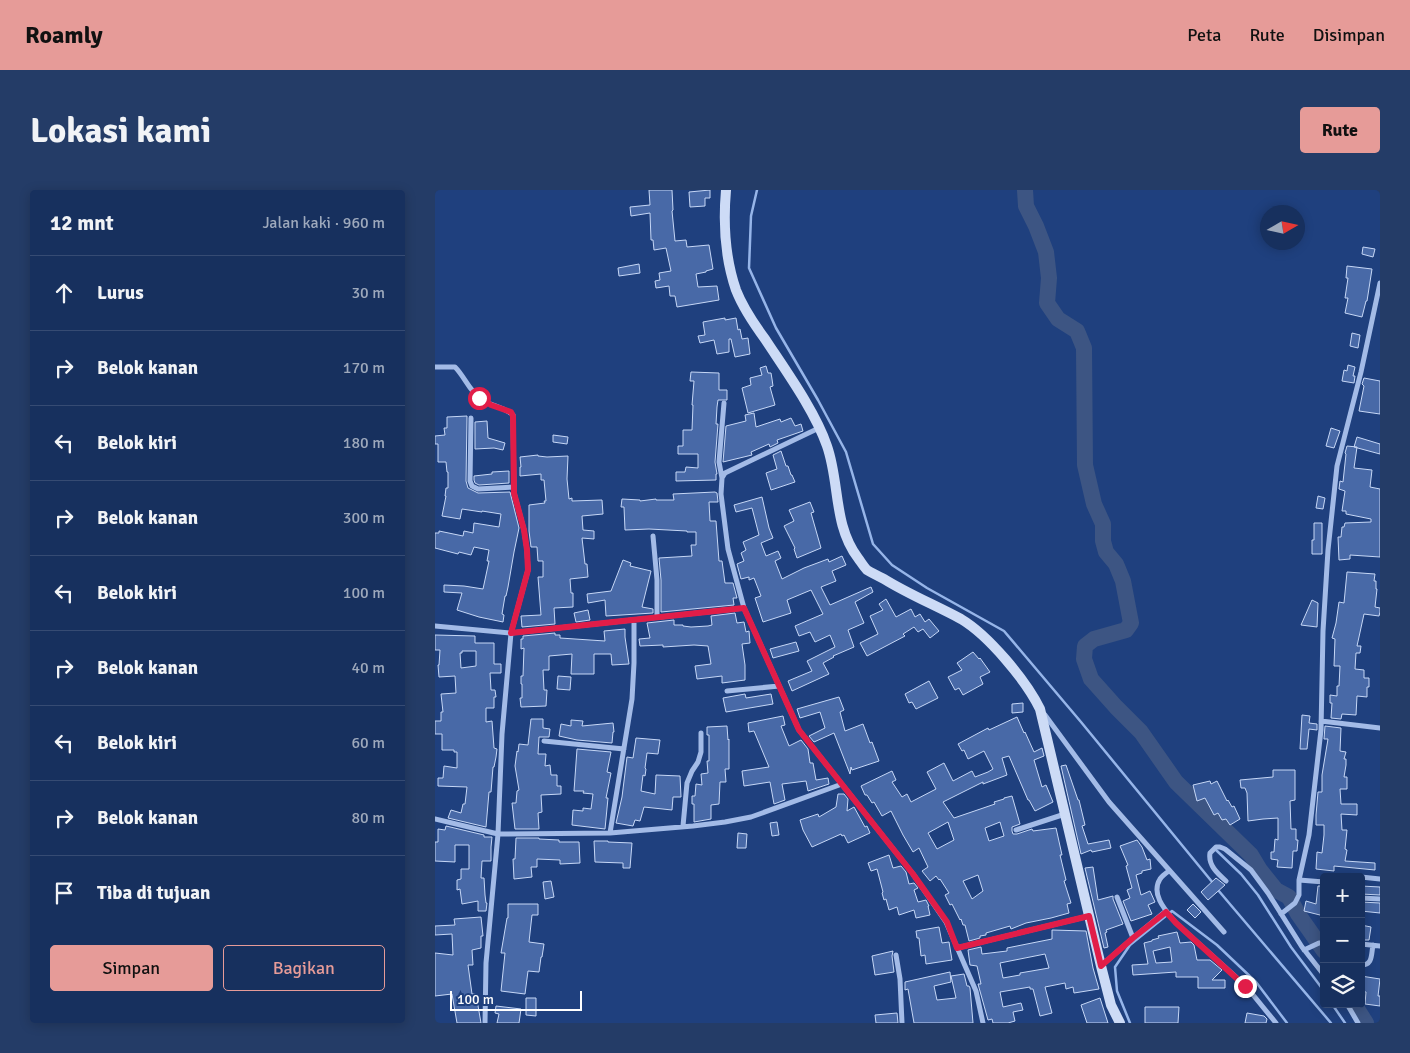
<!DOCTYPE html>
<html lang="id">
<meta charset="utf-8">
<style>
:root{--surface:#17305e;--page:#243c67;--text:#f1f3f6;--muted:#9ea9bc;--line:#364b73;--accent:#e69b98}
body{margin:0;font-family:Signika,sans-serif;background:var(--page);color:var(--text)}
.controls{position:absolute;right:15px;bottom:15px;display:grid;overflow:hidden;border-radius:5px;box-shadow:0 2px 12px #0003}
.controls button{width:45px;height:45px;display:grid;place-items:center;padding:0;border:0;border-bottom:1px solid var(--line);background:var(--surface);color:var(--text);font:25px sans-serif}
.compass{position:absolute;left:825px;top:15px;width:45px;height:45px;border-radius:50%;background:var(--surface);box-shadow:0 2px 12px #0003;rotate:81deg}
.scale{position:absolute;left:15px;bottom:12px;width:132px;box-sizing:border-box;padding-left:5px;border:2px solid #fff;border-top:0;font-size:14px;line-height:18px;white-space:nowrap;color:#fff;-webkit-text-stroke:4px #1f407e;paint-order:stroke}
.stop{position:absolute;width:15px;height:15px;margin:-11px;border:4px solid #e11d48;border-radius:50%;background:#fff}
.stop.end{background:#e11d48;border-color:#fff;box-shadow:0 1px 5px #0008}
.list{margin:0;padding:0;list-style:none}
h2{display:flex;justify-content:space-between;align-items:center;height:65px;margin:0;padding:0 20px;font-size:21px}
h2 small{font-size:16px;font-weight:400;color:var(--muted)}
.list li{display:grid;grid-template-columns:32px 1fr auto;gap:15px;align-items:center;box-sizing:border-box;height:75px;padding:0 20px;border-top:1px solid var(--line)}
.list b{display:block;font-size:19px;white-space:nowrap}
.list em{font-size:16px;font-style:normal;color:var(--muted)}
.actions{display:flex;gap:10px;padding:15px 20px}
.actions a{flex:1;padding:11px 0;border:1px solid var(--accent);border-radius:5px;text-align:center;font-size:18px;color:var(--accent)}
.actions .main{background:var(--accent);color:#111}
.icon{flex:none;width:28px;height:28px;fill:none;stroke:currentColor;stroke-width:2;stroke-linecap:round;stroke-linejoin:round}
.map{position:relative;flex:none;width:945px;height:833px;overflow:hidden;border-radius:5px}
header{display:flex;align-items:center;gap:30px;box-sizing:border-box;height:70px;padding:0 25px;background:var(--accent);color:#111}
header strong{font-size:24px}
nav{display:flex;gap:28px;margin-inline-start:auto;font-size:18px}
.intro{display:flex;align-items:center;justify-content:space-between;box-sizing:border-box;height:120px;padding:0 30px}
h1{margin:0;font-size:35px}
.button{padding:12px 22px;border-radius:5px;background:var(--accent);color:#111;font-size:18px;font-weight:700}
main{display:flex;gap:30px;padding:0 30px}
aside{flex:1;background:var(--surface);border-radius:5px;box-shadow:0 2px 12px #0003}
.map>svg:first-child{display:block}
.lines{fill:none;stroke-linecap:round;stroke-linejoin:round}
.stream{stroke:#96b5e9;stroke-width:2.5}
.river{stroke:#3d5583;stroke-width:16}
.building{fill:#4869a7;stroke:#c6d7f6;fill-rule:evenodd}
.street{stroke:#a3bbe7;stroke-width:5}
.secondary{stroke:#cddbf6;stroke-width:10}
.route{stroke:#e11d48;stroke-width:6}
</style>
<header>
<strong>Roamly</strong>
<nav><a>Peta</a><a>Rute</a><a>Disimpan</a></nav>
</header>
<div class="intro"><h1>Lokasi kami</h1><a class="button">Rute</a></div>
<main>
<aside>
<h2>12 mnt<small>Jalan kaki · 960 m</small></h2>
<ul class="list">
<li><svg class="icon" aria-label="ahead" viewBox="0 0 24 24"><path d="M12 20V5M6 11l6-6 6 6"/></svg><div><b>Lurus</b></div><em>30 m</em></li>
<li><svg class="icon" aria-label="right" viewBox="0 0 24 24"><path d="M7 20v-9h11M14 6l5 5-5 5"/></svg><div><b>Belok kanan</b></div><em>170 m</em></li>
<li><svg class="icon" aria-label="left" viewBox="0 0 24 24"><path d="M17 20v-9H6M10 6l-5 5 5 5"/></svg><div><b>Belok kiri</b></div><em>180 m</em></li>
<li><svg class="icon" aria-label="right" viewBox="0 0 24 24"><path d="M7 20v-9h11M14 6l5 5-5 5"/></svg><div><b>Belok kanan</b></div><em>300 m</em></li>
<li><svg class="icon" aria-label="left" viewBox="0 0 24 24"><path d="M17 20v-9H6M10 6l-5 5 5 5"/></svg><div><b>Belok kiri</b></div><em>100 m</em></li>
<li><svg class="icon" aria-label="right" viewBox="0 0 24 24"><path d="M7 20v-9h11M14 6l5 5-5 5"/></svg><div><b>Belok kanan</b></div><em>40 m</em></li>
<li><svg class="icon" aria-label="left" viewBox="0 0 24 24"><path d="M17 20v-9H6M10 6l-5 5 5 5"/></svg><div><b>Belok kiri</b></div><em>60 m</em></li>
<li><svg class="icon" aria-label="right" viewBox="0 0 24 24"><path d="M7 20v-9h11M14 6l5 5-5 5"/></svg><div><b>Belok kanan</b></div><em>80 m</em></li>
<li><svg class="icon" aria-label="arrive" viewBox="0 0 24 24"><path d="M6 21V4h12l-3 4 3 4H6"/></svg><div><b>Tiba di tujuan</b></div></li>
</ul>
<div class="actions"><a class="main">Simpan</a><a>Bagikan</a></div>
</aside>
<div class="map">
<svg width="945" height="833" viewBox="0 0 945 833">
<rect width="100%" height="100%" fill="#1f407e"/>
<g class="lines">
<path class="stream" d="M322 0 316 26 314 78 341 138 383 210 411 262 438 354 457 375 492 398 569 441 646 532 778 693
M781 660 806 684 823 705 856 757 889 801
M783 700 896 833
M897 814 910 833
M695 833 682 801 680 777 695 755 737 721 782 755 821 792 852 833"/>
<path class="river" d="M590 0 591 16 601 36 611 62 614 88 612 113 623 129 642 141 649 158 650 275 659 314 668 334V351L671 362 681 374 688 391 696 433 691 440 659 449 650 456 649 469 656 489 681 517 706 542 741 592 816 665 825 680 841 700 854 707 863 724 889 761
M919 814 931 833"/>
</g>
<path class="building" d="M214 0H237L238 20 237 21 240 51 251 50 252 57 274 55 278 79 271 81V82L261 84 263 97 282 96 284 110 242 117 240 106H235L234 96 221 98 220 91 225 90 224 83 236 81 231 58 219 60 218 50H216L215 23 196 26 195 17 215 15Z
M275 0V8H270V16L255 17 254 2Z
M928 57 940 59 938 67 927 64Z
M204 74 205 83 184 86 183 78Z
M912 76 937 79 932 111H931L927 127 910 123 913 108H910L913 88H911Z
M290 128V130L301 128 303 140 305 139 307 149 313 148 315 164 300 167 296 149H294V162L282 164 279 150 265 153 263 146 270 145 268 132Z
M917 143 925 145 923 158 915 156Z
M913 175 920 177 918 186H920L919 193 907 191 909 180 912 181Z
M331 176 333 183H336L337 189 338 196 335 197 340 215 313 223 307 198 316 195 315 188 327 185 325 178Z
M256 182 284 183V200H292V210H283L282 217 281 234H283L280 272 282 284H281V290L241 291V282H250L251 277 263 278V264H243V256H248V240H257L258 215H257L259 191H255Z
M929 188 945 191V224L924 221 929 196 927 194Z
M319 223 321 237 345 229 346 232 356 228 360 236 366 234 368 241 342 250 343 253 335 257 334 254 316 262 317 265 288 272 291 236 311 231 310 225Z
M32 226 31 291 33 298 43 303 75 302 84 338 79 362 73 397 71 406H70L67 424 69 425 68 432 44 427 22 420 27 403 9 402V395L29 396 48 399 54 371H52L54 360 39 357 36 365 24 362 23 364 0 358V343H4V341L28 346 29 341 38 343 39 333 64 337 66 324 47 321V322L27 319 25 329 7 326 11 306H10L11 298H13V282H12L11 272H3V254H0V246L10 245 9 238H12V227Z
M52 231 53 248 70 253 68 260 59 258 40 259V232Z
M896 238 905 241 899 258 891 256Z
M118 245 133 247 132 254 118 252Z
M922 247 945 254V264L919 257Z
M912 256 922 257 919 278 937 280 935 297 945 299V367L915 365V369L904 370 903 347H906L907 337H909L910 333 936 332V329L911 324V321H907L910 301 904 299 905 291 908 292 911 264 910 263Z
M346 261 351 276H353L356 285H357L360 292 336 300 331 283 342 279 338 265Z
M103 265V266L112 267 133 266 132 289 134 309 137 308V311L167 310 168 324 147 326 148 340 159 341V349L147 348 150 374H152L153 387 135 389 136 403H138V417L119 418 120 434 87 437 86 426 106 425 103 387H108V371H103L102 357H96L94 341V315L110 313 109 311H111L109 290H106V284L85 286V277H86L85 267Z
M74 281V293L44 295 40 293 39 290V286L57 284V282Z
M280 302 282 303 283 312H274L275 331H281L284 371H287L290 393H298L302 408H298L299 415 226 422V390L224 368 257 366 256 355H261V342H252V341L214 339 190 340 189 317H186L187 309 205 310V311L221 309V310H239L238 304Z
M883 306 890 308 888 319 881 318Z
M327 307 334 338 338 348 326 353 331 366 343 361 346 368 340 371 347 389 369 378 393 369 394 372 407 366 411 375 397 381 401 391 386 397 395 415 436 397 438 402 420 412 429 433 413 440 419 457 398 466 399 467 388 473 394 484 357 501 353 491 377 481 372 471 400 457 395 445 380 452 375 442 364 446 360 436 388 424 376 400 352 410 356 423 328 432 320 408 326 406 319 388 314 390V387L306 389 302 374 309 371 306 363 311 360 308 352 324 345 317 318 301 322 299 315Z
M375 312 379 322 376 323 386 358 362 368 359 359 360 358 349 336 359 331 354 320Z
M879 333H887V364H877V350H879Z
M188 370 196 373 195 376 216 381 207 417 218 419V423L171 426 170 410 153 413 152 404 176 401Z
M912 382 940 384 939 391H941V399H942L940 417 945 418V422L944 426 929 424 922 456H926L925 463H921L920 479 929 480V488H934V497H932V507L922 506 921 525 907 524 906 529 896 528 897 513H895V505L902 506V496H904L905 476H899L900 449 897 448 901 433 904 412 909 413Z
M451 409 461 427 476 419 480 427 485 424 490 432 494 429 504 441 495 448 488 439 483 442 479 437 468 444 470 446 432 466 425 453 443 444 435 426 448 420 444 414Z
M877 410 883 413 882 437 866 435Z
M153 420 155 430 141 432 139 423Z
M300 423 302 433 309 432 311 442 314 441 315 453 307 454 310 475V490L287 493V486L262 489 260 476 276 474 273 456 259 455 228 457V455L205 456 204 449 215 448 212 433 239 430V435H248V436L256 437 273 436 277 435 276 426Z
M190 439V447L194 474 177 475 176 464H159V484H136L137 464 114 466V480H108L109 500H112L111 516 86 517 85 508H87V494H86V486H88L89 458 86 459V449H88V446L120 443V445H125V448L170 451 169 441Z
M0 445 40 446V453H59V474H66V483H55L56 500H60L61 507H59V518H51V532L57 531 59 558 62 559 61 567 59 577H58L56 602H54L51 637 13 628 16 620 26 623 28 614H30L32 597 3 596V588H8L9 576 22 578V562H19V560H7V544H0V531H6V522H8L6 504 21 503 20 486 4 487 3 475H4L5 460H0ZM27 461H41V476L26 478 25 463H27Z
M361 452 364 461 338 468 335 459Z
M538 462 544 469 545 468 555 482 545 487 548 494 528 505 524 498 520 500 513 487 527 480 522 473Z
M123 486 136 487 135 500 122 499Z
M494 491 503 508 481 519 477 512 474 513 470 504Z
M310 504 311 508 336 504 338 514 291 522 288 508Z
M404 507 409 520 405 522 410 541 428 534 435 553 437 552 444 571 417 580 416 577 415 584 399 543 379 552 374 546 390 538 385 522 365 528 362 519Z
M588 513V522L577 523V514Z
M867 525 875 526 874 533 882 534V540L874 539 872 559H865Z
M348 526 350 535 346 536 354 556 366 550 373 559 375 573H378L381 590 393 588 394 594 373 601 371 591 347 594 350 610 339 614 335 592 309 596 307 581 334 577 319 541 314 542 313 533Z
M582 527 589 543 590 542 599 562 607 558 609 566 599 570 607 597 611 595 618 612 600 621 594 610H593L574 566 567 568 572 585 548 594V592L508 612 519 628 560 614 559 612 569 609V608L577 606 585 634 577 637V641L578 644H582L597 639 598 641 621 638 627 665H625L631 690 629 691 636 713 632 714 634 723 616 728 591 733 576 739 575 736 551 743V745L545 746V748L534 751 530 735H528L526 729 525 730 517 714 515 715 510 705 514 703 505 689 504 690 501 686 495 691 487 681 493 677 484 658 478 662 468 645 456 621 447 626 439 612 437 613 432 605H430L426 596 457 581 461 590 457 592 467 607 472 604 476 612 501 599 492 582 509 573 518 591 537 581 540 587 553 582 558 579 549 561 533 569 529 560 527 561 523 554 553 538 554 540ZM513 632 519 650 502 659 493 643ZM565 632 569 646 554 651 550 638ZM543 685 548 701 537 709 528 691Z
M96 529H108V538L115 539 114 547H104L103 564H111L110 576 115 575 116 585H122V596H126V604L106 605 107 622 103 623 104 639H80L77 613H81L82 601 84 600 80 576 82 561 83 562 84 554 93 555Z
M136 530 148 531 147 536 178 533 179 542H178L177 553 142 550 124 546 126 534 136 536Z
M292 536 293 550 294 549V579H290L291 592H285L284 614 276 615V629L259 632V614H257V606H260L261 594 267 595 266 584 273 583 272 571H274V545H272V537Z
M890 536 906 538 905 561 911 562 909 569H911V575L909 587H912V599H905L906 614H922V625L906 624 907 640H912L910 659 912 660 910 671 940 673V680L899 676V681L881 679 882 662 887 663 889 645V635H881V625L883 602H887V585L893 549H889Z
M201 548 225 550 223 564 212 563 210 578 211 579 210 586 208 585 206 601 220 604 221 585 245 586 246 607H238L237 620 209 617 205 631 200 630 198 636 181 633 187 607 192 567 198 568Z
M142 559 176 562 172 582 176 583 171 608H173L170 639 137 635 138 620 148 621V618L156 619 158 604 148 603 149 601H139Z
M631 575 643 610H644L650 635 647 636 653 654 674 650 676 658 657 662 656 660 646 664 626 576Z
M838 580H860V610L855 611 856 639H861V650H863L862 661H858L857 678 842 677 843 670 836 669V662H839L840 649 843 650V628L828 629 813 631 812 603 810 598H806L805 590 838 587Z
M775 591 776 594 782 591 792 611 793 610 797 617 799 616 805 629 795 635 791 629 787 630 783 623 779 625 770 608 762 611 758 595Z
M403 604H409L413 609 412 621 419 617 430 637 432 636 435 643 413 653 409 645 407 646 406 644 377 657 368 640 365 630 383 624 384 627 401 617Z
M342 632 344 645 337 646 335 633Z
M11 636 49 645V647H57L56 657V671H47L46 688H49L50 705 51 713H52L51 721H43V711L27 714 25 699 22 700V690L26 689V679H34V655H20V672L0 671V652H3V639L10 640Z
M303 643 312 644 311 658H302Z
M81 648H104V649L124 650V652H144L145 673 125 674V670L102 669V677H96L97 687 79 689 78 669H80Z
M702 650 707 657 712 670 715 669 716 679 707 681V683L701 685 706 705 715 701 720 712 713 715 717 724 696 731 688 711 695 708 692 700 697 698 691 676 693 675 685 656Z
M159 651H173V652L197 653 195 678H188V673L160 672Z
M454 665 458 678 466 676 471 682 474 694 479 693 483 698 479 700 483 712 491 710 494 716H493L495 725 481 728 479 720 464 725 462 717 454 720 451 709 449 710 447 703 448 702 442 679 436 681 433 673Z
M658 677 663 710 678 706V709L688 734 671 740 672 742 670 743 673 757 669 758 650 678Z
M781 688 790 695 773 710 766 702Z
M116 691 119 707 110 709 108 692Z
M883 696H889V726L869 721 871 711 881 714Z
M926 696 945 697V705L926 704Z
M926 712 945 713V723L926 721Z
M73 714H103V725H97L94 752 109 754 107 767H106L104 782 93 781 90 804 66 801 70 763H66L72 728H73Z
M758 714 766 722 760 728 752 720Z
M46 727 48 746H46V758L37 760 38 775H33L37 804H41L46 833H22L17 804 0 806V763L18 765 17 744 0 745V736L20 735 19 729Z
M926 735 936 737 934 750H926Z
M504 737 507 753 514 752 517 770 491 774 490 765 486 766 484 748H482L481 741Z
M617 740 651 741 658 778 664 799 639 803 638 797 631 799 630 793 610 797 617 823 605 826 598 799H595V797L565 802 568 817 586 813 588 820 578 822 580 831 573 833H558L557 829 553 830 543 794H546L542 776 535 775 533 760 546 757 547 764 572 761V758L617 749ZM610 764 614 778 585 783V785L568 788 565 773Z
M742 742 745 753 756 752 759 755 762 770H775L787 780 777 790H790V798H763V787H741V782L698 785 697 775 713 774 709 753 717 751V750L724 748 723 746ZM735 757 737 772 721 773 718 761Z
M458 761 457 766 459 782 440 785 437 766Z
M515 782 516 792 499 796 502 810 521 808 516 786 529 784 532 796H534L535 798 538 833H479L473 799 470 800V792Z
M926 786 945 789 943 806H945V816L930 814 931 802 926 801Z
M91 808H101V826L91 825Z
M665 808 673 833H652L646 815Z
M61 816 86 819 84 833H62L64 824 60 823Z
M710 817H744L743 833H710Z
M462 823 463 833H441L440 825Z
M812 823 829 826 832 829 831 833H810Z"/>
<g class="lines">
<path class="street" d="M0 177H20C30 187 34 201 46 209 55 216 70 217 78 225L79 303 89 340 92 360 93 380 76 443 67 544 63 644 51 773 50 833
M36 228 35 291 37 296 43 299 78 297
M384 238 290 283 287 288 286 304 293 359 309 418 364 540 478 684 511 732 541 801 548 833
M287 288 284 272 289 213
M218 346 222 390V427
M0 436 76 443 309 418
M292 501 344 496
M610 525 674 612 789 742
M886 531 945 538
M109 551 189 559
M0 629 63 644 175 643 258 636 290 632 316 627 407 594
M248 636 252 593 257 581 263 572 266 562V543
M581 640 630 624
M175 643 197 509 199 473V430
M734 681C731 683 727 686 725 689 715 705 732 722 741 733L810 795 841 833
M916 687H925
M926 687 945 689
M864 690 889 692
M791 691C782 683 773 675 775 663L781 657H785L790 659 816 680 833 703 867 757 889 785
M682 707 698 748
M926 708 945 709
M846 724 860 713 864 705V690L874 645 886 540 888 441 893 360 902 276 926 182 945 93
M926 754 945 756
M522 758 654 726
M869 760 884 753H889
M461 765 465 789 467 833
M926 775C938 775 936 765 938 755
M666 776 698 748 731 721
M912 814 923 833"/>
<path class="secondary" d="M291 0C288 34 290 68 301 100 308 118 319 134 330 149 351 181 380 221 392 256 405 293 398 335 423 368 426 372 429 377 432 380 437 383 443 386 449 389 473 404 500 415 526 429 553 445 591 490 605 519L666 776 676 815 685 833"/>
</g>
<g class="lines">
<path class="route" d="M44 208 56 215 76 222 78 226 79 303 89 340 92 360 93 380 76 443 309 418 364 540 478 684 512 732 522 758 654 726 666 776 698 748 731 722 741 733 810 796"/>
</g>
</svg>
<div class="controls">
<button>+</button>
<button>−</button>
<button><svg class="icon" aria-label="layers" viewBox="0 0 24 24"><path d="M12 4l9 5-9 5-9-5zM3 14l9 5 9-5"/></svg></button>
</div>
<svg class="compass" viewBox="-18 -18 36 36"><path d="M0-13l5 13h-10z" fill="#e53935"/><path d="M0 13l5-13h-10z" fill="#9ea9bc"/></svg>
<div class="scale">100 m</div>
<div class="stop" style="left:44px;top:208px"></div>
<div class="stop end" style="left:810px;top:796px"></div>
</div>
</main>
